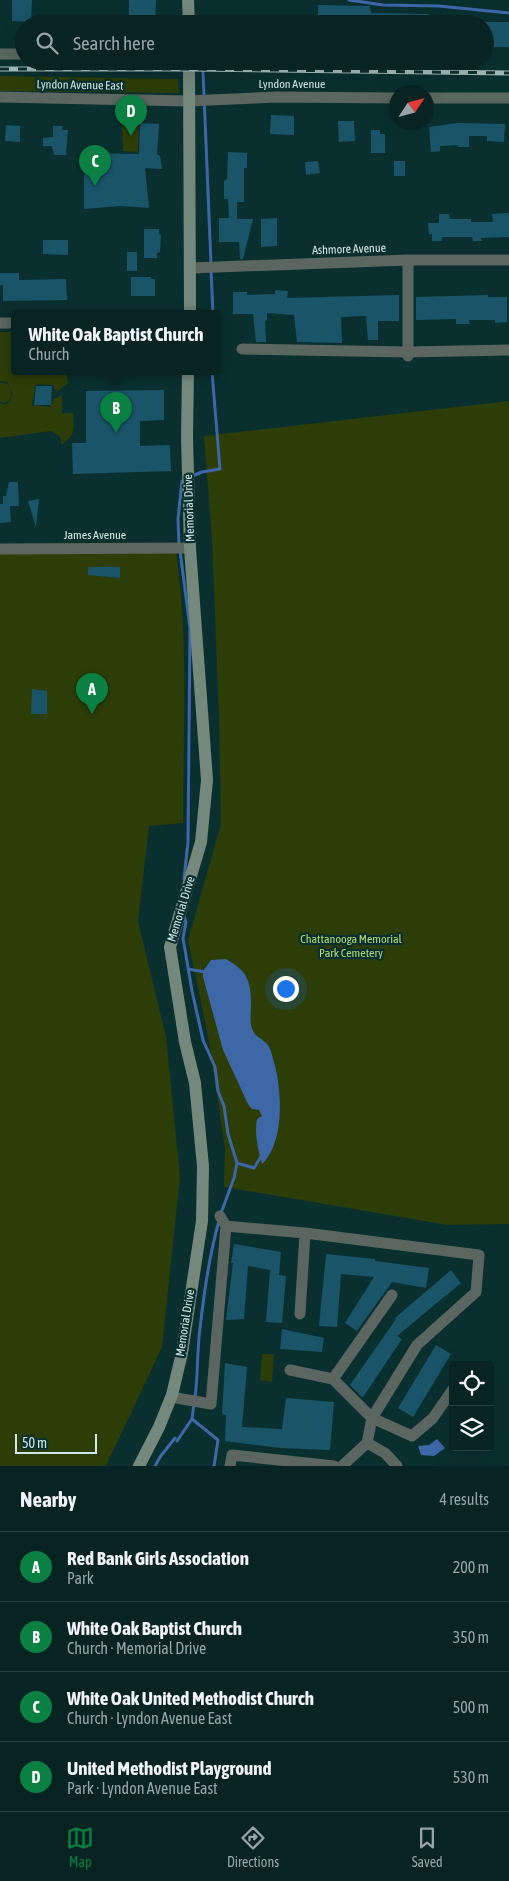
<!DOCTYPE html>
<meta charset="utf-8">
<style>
:root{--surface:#072423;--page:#153030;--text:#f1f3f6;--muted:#98a4a6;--line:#284141;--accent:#0b8043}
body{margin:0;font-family:"Asap Condensed",sans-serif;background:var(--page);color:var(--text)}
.controls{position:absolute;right:15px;bottom:15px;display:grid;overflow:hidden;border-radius:5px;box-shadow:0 5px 20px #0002}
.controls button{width:45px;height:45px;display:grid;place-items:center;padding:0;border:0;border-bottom:1px solid var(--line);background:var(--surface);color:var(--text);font:25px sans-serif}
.compass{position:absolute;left:389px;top:85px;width:45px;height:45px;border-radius:50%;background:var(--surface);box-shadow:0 5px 20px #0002;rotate:54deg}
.scale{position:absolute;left:15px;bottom:12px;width:82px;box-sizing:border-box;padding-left:5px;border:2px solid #d2e6e5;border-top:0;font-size:14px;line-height:18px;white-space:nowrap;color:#d2e6e5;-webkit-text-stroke:4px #09302f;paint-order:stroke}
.you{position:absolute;left:285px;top:988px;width:18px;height:18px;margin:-12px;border:4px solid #fff;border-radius:50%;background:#1a73e8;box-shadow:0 0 0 8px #1a73e833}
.badge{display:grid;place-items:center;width:32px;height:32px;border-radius:50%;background:var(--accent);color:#fff;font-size:16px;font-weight:700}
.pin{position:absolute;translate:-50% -41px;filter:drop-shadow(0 1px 2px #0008)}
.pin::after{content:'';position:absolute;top:26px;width:18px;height:15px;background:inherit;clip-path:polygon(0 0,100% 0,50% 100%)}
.popup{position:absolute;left:11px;top:310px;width:210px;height:65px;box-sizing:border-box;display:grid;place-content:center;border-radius:5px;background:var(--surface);filter:drop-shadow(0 1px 4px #0005);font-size:16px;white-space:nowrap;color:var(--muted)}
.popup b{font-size:19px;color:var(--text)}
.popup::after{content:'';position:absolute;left:50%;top:100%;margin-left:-10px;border:10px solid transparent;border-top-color:var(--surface)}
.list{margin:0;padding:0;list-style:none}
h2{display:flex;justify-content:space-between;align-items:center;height:65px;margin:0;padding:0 20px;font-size:21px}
h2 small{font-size:16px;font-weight:400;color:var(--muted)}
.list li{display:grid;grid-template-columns:32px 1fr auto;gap:15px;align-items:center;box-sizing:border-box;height:70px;padding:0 20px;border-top:1px solid var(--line)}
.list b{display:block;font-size:19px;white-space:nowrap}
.list p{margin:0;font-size:16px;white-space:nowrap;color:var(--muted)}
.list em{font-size:16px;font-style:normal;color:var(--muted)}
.icon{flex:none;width:28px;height:28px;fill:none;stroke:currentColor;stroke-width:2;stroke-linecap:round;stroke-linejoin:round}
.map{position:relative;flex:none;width:509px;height:1466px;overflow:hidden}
.search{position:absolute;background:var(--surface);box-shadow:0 5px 20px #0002;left:15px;right:15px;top:15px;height:55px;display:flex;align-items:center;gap:12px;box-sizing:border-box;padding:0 18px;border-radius:28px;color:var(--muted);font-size:19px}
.sheet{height:345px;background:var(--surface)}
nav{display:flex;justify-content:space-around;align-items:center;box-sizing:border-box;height:70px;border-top:1px solid var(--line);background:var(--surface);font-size:14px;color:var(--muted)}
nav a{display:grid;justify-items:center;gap:2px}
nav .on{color:var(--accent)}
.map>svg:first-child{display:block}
.green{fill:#2c3d08}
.water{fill:#3e67a8}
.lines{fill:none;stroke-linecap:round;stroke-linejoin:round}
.stream{stroke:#3e67a8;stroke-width:3}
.building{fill:#1a5469}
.street{stroke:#5a665f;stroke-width:11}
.secondary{stroke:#74887c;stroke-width:12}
.rail-casing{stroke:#a2bbba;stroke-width:5}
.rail{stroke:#09302f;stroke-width:3;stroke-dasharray:9;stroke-linecap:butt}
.labels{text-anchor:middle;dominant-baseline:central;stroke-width:4.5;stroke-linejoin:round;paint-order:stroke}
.street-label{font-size:12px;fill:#d2e6e5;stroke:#09302f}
.park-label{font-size:12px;fill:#b4dc70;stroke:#09302f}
</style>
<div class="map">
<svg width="509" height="1466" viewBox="0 0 509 1466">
<rect width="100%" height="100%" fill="#09302f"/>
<path class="green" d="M0 76 178 79 179 93 0 91Z
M122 119 139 121 138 152 123 151Z
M0 332H15V372H66L68 383 56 392 53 385 36 384 32 405 50 407 54 399 62 395V413H73C74 432 76 433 62 445L60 437 51 431 0 438V403L6 405 11 400 12 391 11 389V398L6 403 0 402V382L7 384 11 388 7 382 0 381Z
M509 401V1224L448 1225 224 1187 225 1148 208 1036 188 940 221 824 219 717 212 539 204 436Z
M0 551 176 552C189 641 183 733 183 823L149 826 138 921 166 1037 180 1177 162 1347 106 1466H0Z
M262 1354H274L272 1382 260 1380Z"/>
<path class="water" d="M226 959C247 971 251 980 251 1005 251 1014 249 1023 253 1031 256 1037 263 1039 267 1044 271 1048 272 1056 274 1062 282 1090 285 1142 262 1164 258 1149 254 1134 257 1119L262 1116 259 1110 252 1109 248 1104 223 1050 203 977V971L211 960Z
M437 1439 445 1448 434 1456 421 1455 418 1446 429 1445Z"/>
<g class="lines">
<path class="stream" d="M349 0 383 5 439 6 509 13
M203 71 211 264
M211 270 213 314
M192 476 202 472 220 469 212 372
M179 545 178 519 182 481
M180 551 190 628 188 842 184 879
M184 917 186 922 183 938 192 991 203 1040 215 1067 218 1091 224 1106 228 1134 237 1163 234 1178 221 1213
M188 969 205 972
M237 1163 254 1168 262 1155
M195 1398C198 1375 197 1351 200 1328 204 1293 209 1255 219 1221
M192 1419 218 1440 214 1466
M177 1441 192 1419 194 1404
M155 1466 160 1457 175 1438"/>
</g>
<path class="building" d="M12 0H32L31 22 12 21Z
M129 0H156L155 24H129Z
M318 5 370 6 371 13 429 14V24H318Z
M485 22H509V47H485Z
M271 115 294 116V135L270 134Z
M338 121H354L355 141 339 142Z
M140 123 159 124 157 154 160 156 162 169 145 168 149 208 120 206 84 209V153L139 154Z
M458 123 505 124 504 142 487 141V136H469V147H458V145L440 146V151L431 152 429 127Z
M6 125 20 126V142L5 141Z
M53 126H62V130H68L66 155H54L52 146H43V138L53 137Z
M371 130H380V134H385V153H371Z
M228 152 247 153V168H244V202H237V219H253L243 259H240L239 242H219V218H229L228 199H224V181L227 179Z
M318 161 320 173 306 175 305 162Z
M394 161H405V176H394Z
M509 213V237L481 238 482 241H473L472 237H442V241H432V234H429L428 223H439V214H449L450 219H471V222H493L492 214Z
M277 218V246L261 247V219Z
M144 229H159V234L161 235 160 252 157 253V258H144Z
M43 240H68V255L43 254Z
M127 252H137V271H127Z
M0 273H19V280L66 279 67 300 3 301V285H0Z
M131 277H151V279H155V296H131Z
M275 290 288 291 287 298 399 295V321H378V340H368L366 316 341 317 342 343 297 342 294 315 267 313V320L265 321 266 342H256L253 314H233V292H247V295L275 294Z
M488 295V297H507V322L495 323V320H469L470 324H456V319L416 320V297Z
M36 386H52L51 405H34Z
M164 390V420L140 421V446L170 445 171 471 73 474 72 443H86V391Z
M9 482H18L19 506H10L11 522 0 523V504H3V496H6Z
M39 499 36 527 28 501Z
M88 567H120V578L88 575Z
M32 689 47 691V714H31Z
M234 1244 281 1252 279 1275 286 1276 282 1323 266 1322 270 1270 248 1266 244 1319 226 1320 233 1263H231Z
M326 1254 375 1259V1261L429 1268 426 1288 392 1282 357 1331 345 1323 374 1277 341 1274 337 1327 319 1326Z
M451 1270 461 1283 397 1336 402 1339 363 1397 361 1396 350 1385 396 1319 395 1318Z
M282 1329 324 1338 322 1352 280 1349Z
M436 1345 451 1354 413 1417 398 1408Z
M225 1363 247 1367 242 1427 282 1429 286 1398 334 1402 330 1450 281 1448 225 1441 226 1415 222 1414Z"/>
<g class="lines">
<path class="street" d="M0 54H24
M0 97 188 101 276 97 396 98
M426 98H509
M408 260V356
M191 268 408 260H509
M0 323H15
M242 349 408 352 509 350
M0 549 190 548
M220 1216 226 1226 305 1233 479 1255 476 1292 417 1345 372 1418 367 1443 385 1453 397 1466
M300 1314 305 1233
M290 1370 333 1379 372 1418 412 1436 433 1418 453 1389
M333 1379 392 1295
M171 1397 211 1404 226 1226
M230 1466 232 1455 334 1466
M342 1466 367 1443"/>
<path class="secondary" d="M188 0 189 24
M189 61 190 314
M139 1466 159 1427 172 1395 182 1353 202 1221 203 1166 195 1083 185 1042 170 947 201 842 207 780 190 548 187 437 188 372"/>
<defs>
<path id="rail" d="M0 69H189L509 73"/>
</defs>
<use href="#rail" class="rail-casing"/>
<use href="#rail" class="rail"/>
</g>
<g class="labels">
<g class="street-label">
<text x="292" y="84">Lyndon Avenue</text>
<text transform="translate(80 85) rotate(1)">Lyndon Avenue East</text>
<text transform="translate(349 249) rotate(-2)">Ashmore Avenue</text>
<text transform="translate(189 508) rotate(-92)">Memorial Drive</text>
<text x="95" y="535">James Avenue</text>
<text transform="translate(181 909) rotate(-73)">Memorial Drive</text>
<text transform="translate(185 1323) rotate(-81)">Memorial Drive</text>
</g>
<g class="park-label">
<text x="351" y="939">Chattanooga Memorial<tspan x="351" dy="14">Park Cemetery</tspan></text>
</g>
</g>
</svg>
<div class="controls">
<button><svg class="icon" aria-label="locate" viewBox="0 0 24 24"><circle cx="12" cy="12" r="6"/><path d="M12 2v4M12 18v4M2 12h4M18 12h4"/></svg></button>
<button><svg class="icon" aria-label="layers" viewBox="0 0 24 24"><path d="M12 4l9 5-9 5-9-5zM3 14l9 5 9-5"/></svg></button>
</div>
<svg class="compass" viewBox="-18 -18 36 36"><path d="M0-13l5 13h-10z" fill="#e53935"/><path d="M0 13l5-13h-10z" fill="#98a4a6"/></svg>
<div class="scale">50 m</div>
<div class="you"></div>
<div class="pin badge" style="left:92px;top:714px">A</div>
<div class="pin badge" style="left:116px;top:433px">B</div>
<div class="popup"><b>White Oak Baptist Church</b>Church</div>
<div class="pin badge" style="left:95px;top:186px">C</div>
<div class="pin badge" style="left:131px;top:136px">D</div>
<div class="search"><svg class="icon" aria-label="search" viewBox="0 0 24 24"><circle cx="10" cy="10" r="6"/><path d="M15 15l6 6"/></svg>Search here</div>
</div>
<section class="sheet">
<h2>Nearby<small>4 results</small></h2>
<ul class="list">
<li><span class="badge">A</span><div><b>Red Bank Girls Association</b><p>Park</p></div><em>200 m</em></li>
<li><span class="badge">B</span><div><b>White Oak Baptist Church</b><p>Church · Memorial Drive</p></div><em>350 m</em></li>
<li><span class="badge">C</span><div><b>White Oak United Methodist Church</b><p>Church · Lyndon Avenue East</p></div><em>500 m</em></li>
<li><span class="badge">D</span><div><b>United Methodist Playground</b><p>Park · Lyndon Avenue East</p></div><em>530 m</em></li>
</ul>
</section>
<nav>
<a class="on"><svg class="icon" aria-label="map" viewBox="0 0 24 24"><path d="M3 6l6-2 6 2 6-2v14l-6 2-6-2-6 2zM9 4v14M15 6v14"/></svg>Map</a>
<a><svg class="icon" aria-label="directions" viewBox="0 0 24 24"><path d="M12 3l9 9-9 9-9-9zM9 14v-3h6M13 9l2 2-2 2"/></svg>Directions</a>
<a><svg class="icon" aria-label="saved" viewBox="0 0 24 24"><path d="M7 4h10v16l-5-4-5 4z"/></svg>Saved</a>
</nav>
